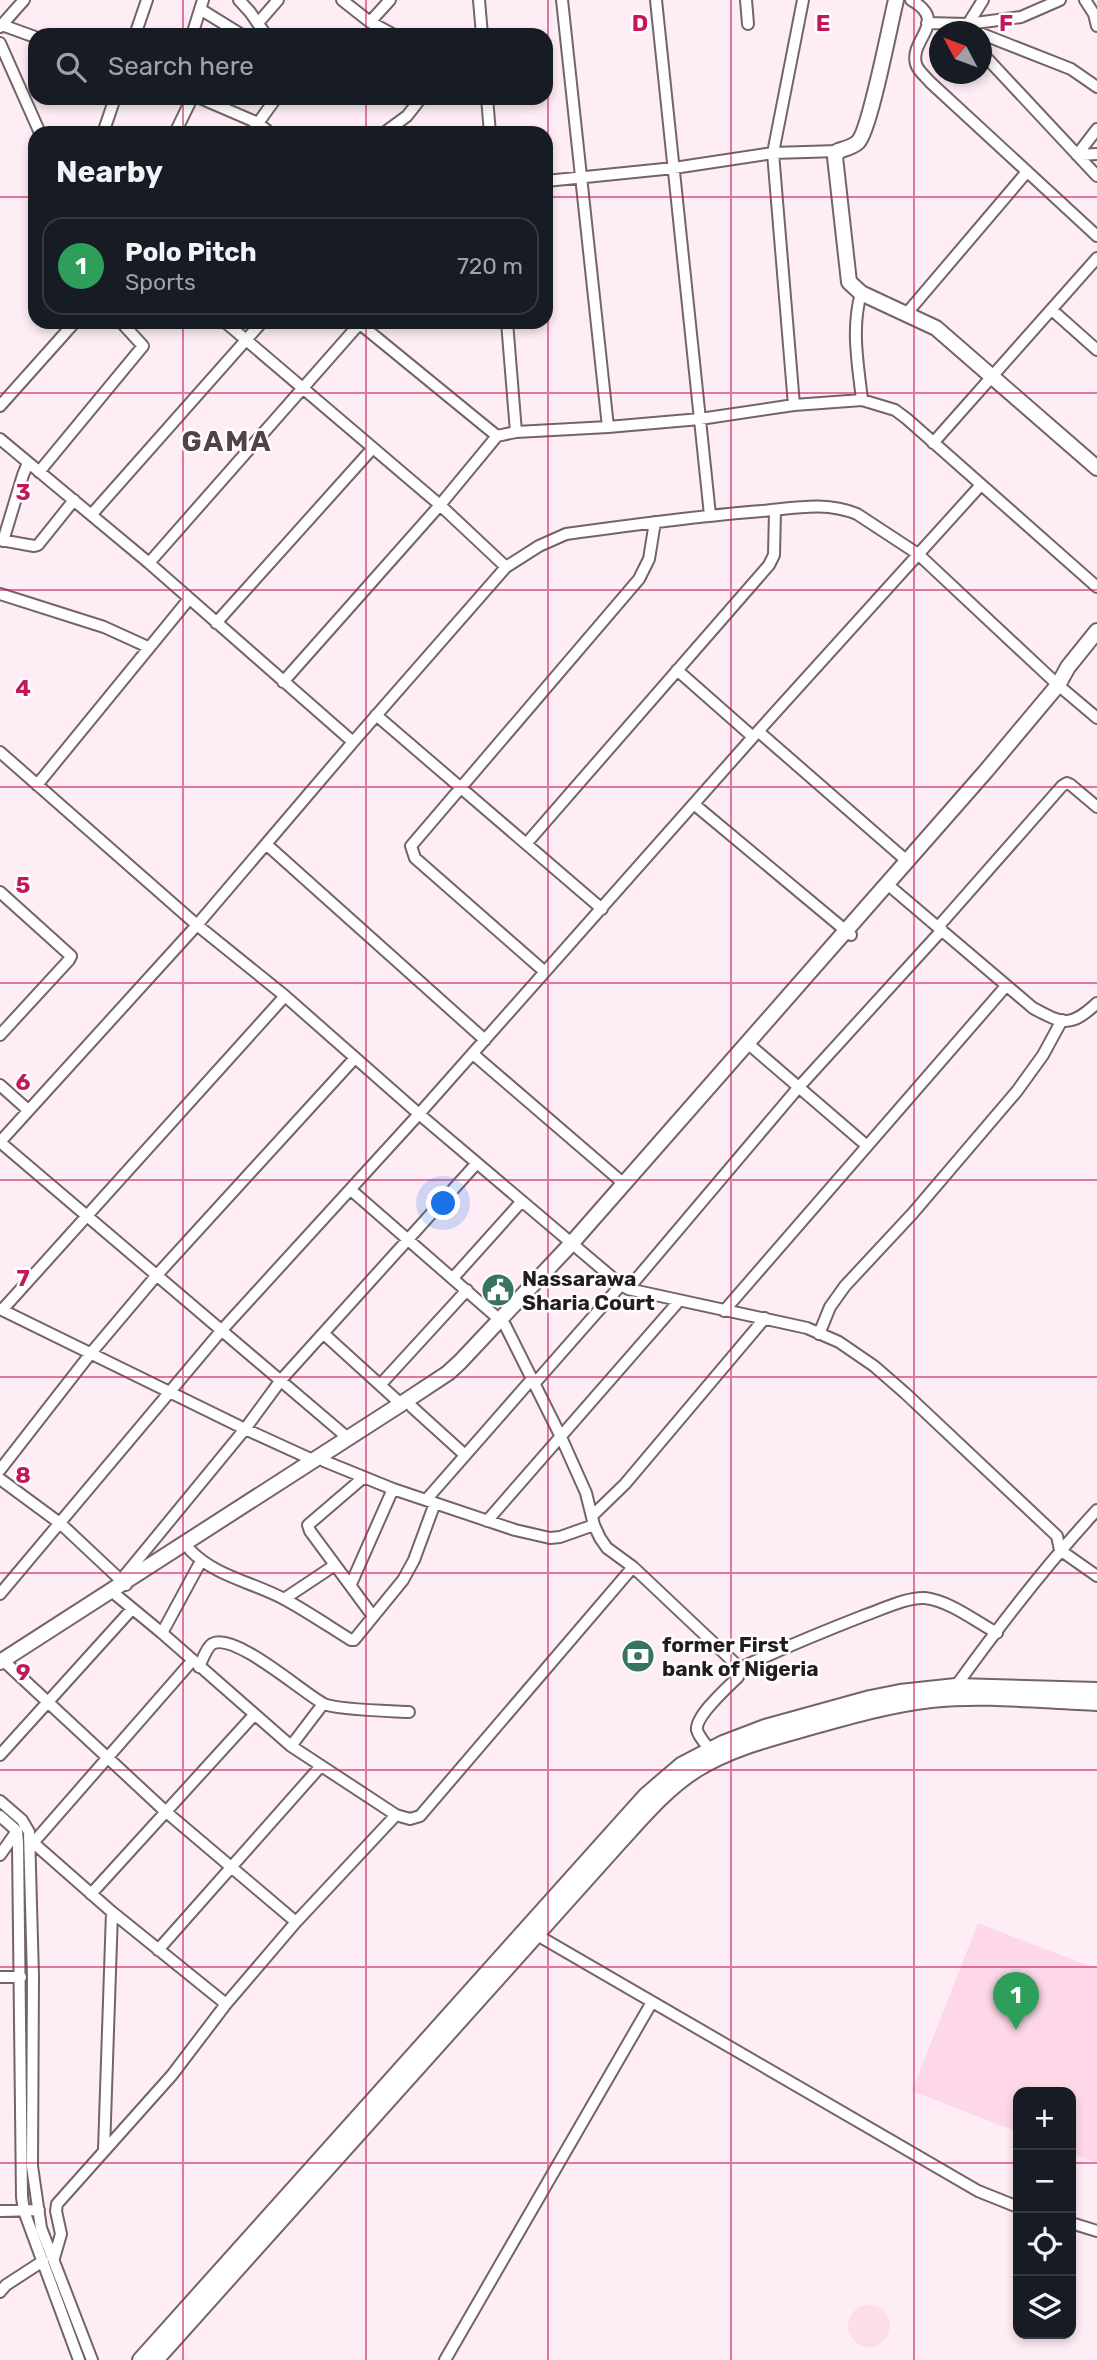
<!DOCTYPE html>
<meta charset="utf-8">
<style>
:root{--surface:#171b24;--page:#242831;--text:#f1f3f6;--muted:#9ea1a6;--line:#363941;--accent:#387561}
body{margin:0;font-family:Rubik,sans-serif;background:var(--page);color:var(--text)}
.controls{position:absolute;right:21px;bottom:21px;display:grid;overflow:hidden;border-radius:14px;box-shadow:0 4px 10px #0003}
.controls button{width:63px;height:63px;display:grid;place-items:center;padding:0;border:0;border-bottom:2px solid var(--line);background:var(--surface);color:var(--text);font:35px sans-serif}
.compass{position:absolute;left:929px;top:21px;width:63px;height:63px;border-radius:50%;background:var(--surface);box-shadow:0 4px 10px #0003;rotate:311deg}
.you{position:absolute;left:444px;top:1204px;width:24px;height:24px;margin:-18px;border:5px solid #fff;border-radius:50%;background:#1a73e8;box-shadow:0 0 0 10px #1a73e833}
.badge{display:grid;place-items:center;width:46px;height:46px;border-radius:50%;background:var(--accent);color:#fff;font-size:23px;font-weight:700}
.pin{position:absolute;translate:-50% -58px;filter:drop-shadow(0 2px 4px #0008)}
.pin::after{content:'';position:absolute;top:37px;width:24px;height:21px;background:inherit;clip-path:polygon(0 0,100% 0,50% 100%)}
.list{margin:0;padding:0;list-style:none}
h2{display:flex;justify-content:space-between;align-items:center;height:91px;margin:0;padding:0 28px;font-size:30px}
h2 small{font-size:23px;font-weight:400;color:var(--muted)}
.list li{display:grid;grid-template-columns:46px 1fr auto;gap:21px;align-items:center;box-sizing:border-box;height:98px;margin:0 14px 14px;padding:0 14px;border:2px solid var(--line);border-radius:21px}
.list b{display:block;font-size:26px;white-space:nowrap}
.list p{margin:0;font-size:23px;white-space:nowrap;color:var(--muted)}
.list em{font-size:23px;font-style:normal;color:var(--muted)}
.icon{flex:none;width:38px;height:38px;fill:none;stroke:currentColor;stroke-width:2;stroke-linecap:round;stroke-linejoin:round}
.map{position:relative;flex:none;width:1097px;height:2360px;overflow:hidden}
.search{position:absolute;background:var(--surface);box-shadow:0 4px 10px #0003;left:28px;top:28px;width:525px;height:77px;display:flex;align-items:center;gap:18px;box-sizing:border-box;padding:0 24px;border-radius:21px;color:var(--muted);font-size:26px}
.panel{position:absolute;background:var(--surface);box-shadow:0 4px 10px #0003;left:28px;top:126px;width:525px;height:203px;border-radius:21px}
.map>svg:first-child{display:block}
.built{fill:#fcdeeb}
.green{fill:#fed8e9}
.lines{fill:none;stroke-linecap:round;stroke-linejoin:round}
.street-casing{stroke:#75636b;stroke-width:14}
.secondary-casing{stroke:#75636b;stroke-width:18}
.street{stroke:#fff;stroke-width:10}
.secondary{stroke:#fff;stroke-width:14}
.grid{fill:none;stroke:#c2185b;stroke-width:2;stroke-opacity:0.55}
.labels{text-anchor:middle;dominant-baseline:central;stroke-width:5;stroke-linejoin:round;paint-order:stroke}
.poi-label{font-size:21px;font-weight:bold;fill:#241d20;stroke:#fff;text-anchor:start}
.district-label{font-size:28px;font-weight:bold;letter-spacing:2px;fill:#53424a;stroke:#fff}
.grid-label{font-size:23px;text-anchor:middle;font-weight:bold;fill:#c2185b;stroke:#fff;stroke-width:5;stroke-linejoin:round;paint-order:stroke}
</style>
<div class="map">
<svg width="1097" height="2360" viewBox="0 0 1097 2360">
<rect width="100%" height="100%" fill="#feedf5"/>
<path class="built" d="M848 2326a21 21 0 1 1 42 0a21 21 0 1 1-42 0Z"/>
<path class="green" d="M978 1923 1097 1969V2163L1071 2153V2092H1018V2132L912 2091Z"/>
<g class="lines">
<defs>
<path id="street" d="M239 0 250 12 266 35
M342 0 370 22 394 35
M479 0 482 35
M562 0 608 427
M656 0 710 515
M746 0 748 24
M911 0C950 22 909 39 916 64 918 71 926 77 930 82L1097 236
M1085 0 1094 14 1097 26
M200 9 242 35
M370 22 390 0
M258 23 278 0
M927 23 968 24 983 0
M968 24 1021 17 1060 0
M2 25 35 37
M0 27 24 0
M982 34 1071 69 1097 87
M135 35 147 0
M192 35 203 0
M0 43 40 133
M982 53 1097 176
M200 98 258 123 270 133
M487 98 490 133
M103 133 115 98
M175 133 192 98
M251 133 276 98
M384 133 407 116 421 98
M1077 155 1097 129
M1077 155 1097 154
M546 181 674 168 773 153 838 151
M861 293C851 329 858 364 862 400
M1052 310 1097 350
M907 313 1026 173
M225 322 440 505 506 567
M507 322 516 432
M360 324 497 436
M794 405 773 153 803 0
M0 406 75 322
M0 439 149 563 353 742
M933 443 1097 258
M39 472 143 346 121 322
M92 514 262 322
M0 540 34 546 38 545 74 500
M3 541 23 475 28 463
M149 563 361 322
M0 594 104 627 148 647
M216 623 372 449
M677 670 753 737
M283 682 440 505 497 436 516 432 608 427 700 419 794 405 862 400 895 410 907 419 1097 587
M376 715 602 909
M759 732 907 861
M0 752 197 925 285 996 419 1114 621 1285 628 1289 807 1328 839 1342 874 1366 905 1393 1057 1536 1060 1550 1097 1576
M37 785 189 599
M695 805 851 935
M266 844 485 1040
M526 844 769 565 774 555 775 510
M893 889 1033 1008C1064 1025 1071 1027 1097 1003
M0 892 71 956 69 960 0 1035
M938 927 1062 786 1067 783 1071 785 1097 807
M545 972 415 858 411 846 639 579 649 559 655 522
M752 1047 866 1145
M473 1054 623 1183
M0 1085 28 1110
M0 1142 197 925 353 742 506 567 539 546 566 534C631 525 696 516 762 511 795 508 826 501 857 514L918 554 1058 685 1097 718
M0 1142 348 1438
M351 1190 500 1320
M453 1278 522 1201
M628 1289 798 1088 942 930
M0 1309 245 1429 313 1460
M3 1309 285 996
M724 1311 1006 986
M505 1325 561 1437 586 1493 594 1525 600 1538 607 1548 633 1567 740 1668
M324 1334 401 1404
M819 1334 830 1307 845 1286 913 1213 1017 1091 1043 1055 1062 1020
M534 1384 621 1285
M380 1385 467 1290
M412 1407 465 1455
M324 1461 393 1489 515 1530 550 1538 560 1537 594 1525
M0 1470 91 1353 156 1276 355 1058
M364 1477 308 1525 310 1531 372 1615
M0 1479 61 1524 126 1585
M426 1500 532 1379
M593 1515 625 1484 765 1318
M487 1521 679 1301
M190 1550C216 1577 253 1582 286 1600 308 1612 330 1627 351 1640H354L403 1580 414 1560 435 1503
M121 1580 245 1429 281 1380 477 1163
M351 1584 393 1489
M0 1594 221 1331 419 1114 753 737 980 486
M116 1595 162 1633 291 1746 396 1815 410 1819 420 1816 633 1567
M284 1599 335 1565
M162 1633 201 1561
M8 1665 165 1811 296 1922
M199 1667C202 1661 206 1648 212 1644 234 1631 304 1694 324 1704 337 1710 392 1711 409 1712
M956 1686C1000 1625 1046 1565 1097 1510
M291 1746 323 1704
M713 1754C708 1746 699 1738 697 1730 695 1716 728 1687 738 1677L740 1668C781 1649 822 1632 863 1616 881 1610 906 1597 925 1598 950 1601 975 1621 997 1633
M0 1755 132 1609
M0 1801 22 1820 29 1832 33 1977 32 2166 41 2228 92 2360
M0 1816 17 1831 18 1843 22 2197 24 2211 79 2360
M29 1839 112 1912 226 2004
M33 1843 192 1661
M0 1855 17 1831
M91 1894 254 1715
M537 1935 978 2191 1018 2207
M158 1950 320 1767
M0 1977H21
M104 2150 112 1912
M0 2211 39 2210
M1071 2223 1097 2231
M54 2258 61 2234 56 2211 57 2204 172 2075 226 2004 296 1922 396 1815
M0 2292 6 2285 43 2261
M445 2360 652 2002"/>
<path id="secondary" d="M896 0C890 24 870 130 858 142 853 147 844 149 838 151L835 157 849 282 861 293 936 328 1097 468
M0 1662 401 1404 448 1373 460 1362 571 1244 986 771 1058 685 1068 667 1097 631
M140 2360 646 1795 681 1765 723 1743 765 1727 870 1698 900 1692 956 1686 1097 1690
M156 2360 619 1843C643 1817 666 1789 696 1770 728 1750 765 1740 801 1730 844 1718 887 1705 931 1700 986 1694 1042 1701 1097 1703"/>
</defs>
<use href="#street" class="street-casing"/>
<use href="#secondary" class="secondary-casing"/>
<use href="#street" class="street"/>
<use href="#secondary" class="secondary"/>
</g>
<path class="grid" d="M183 0V35M366 0V35M548 0V2360M731 0V2360M914 0V2360M183 98V133M366 98V133M0 197H35M546 197H1097M183 322V2360M366 322V2360M0 393H1097M0 590H1097M0 787H1097M0 983H1097M0 1180H1097M0 1377H1097M0 1573H1097M0 1770H1097M0 1967H1097M0 2163H1018M1071 2163H1097"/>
<defs>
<symbol id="civic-disc" viewBox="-11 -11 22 22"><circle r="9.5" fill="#387561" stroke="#fff"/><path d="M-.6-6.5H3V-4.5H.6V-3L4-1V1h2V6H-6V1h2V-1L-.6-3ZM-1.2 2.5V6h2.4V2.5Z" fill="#fff"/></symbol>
<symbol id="bank-disc" viewBox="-11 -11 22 22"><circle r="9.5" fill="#387561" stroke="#fff"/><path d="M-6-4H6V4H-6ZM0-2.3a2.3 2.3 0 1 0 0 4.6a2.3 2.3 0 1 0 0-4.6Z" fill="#fff"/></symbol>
</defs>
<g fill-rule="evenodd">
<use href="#civic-disc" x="479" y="1271" width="38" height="38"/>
<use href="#bank-disc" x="619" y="1637" width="38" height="38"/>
</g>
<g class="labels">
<g class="poi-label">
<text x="522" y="1278">Nassarawa<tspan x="522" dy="24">Sharia Court</tspan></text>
<text x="662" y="1644">former First<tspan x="662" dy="24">bank of Nigeria</tspan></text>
</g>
<g class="district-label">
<text x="227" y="441">GAMA</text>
</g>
</g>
<g class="grid-label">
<text x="640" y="31">D</text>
<text x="823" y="31">E</text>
<text x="1006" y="31">F</text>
<text x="23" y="500">3</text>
<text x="23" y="696">4</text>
<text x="23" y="893">5</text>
<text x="23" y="1090">6</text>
<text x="23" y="1286">7</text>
<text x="23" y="1483">8</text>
<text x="23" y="1680">9</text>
</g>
</svg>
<div class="controls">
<button>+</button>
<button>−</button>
<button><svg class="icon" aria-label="locate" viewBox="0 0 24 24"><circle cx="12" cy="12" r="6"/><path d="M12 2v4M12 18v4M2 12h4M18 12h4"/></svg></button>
<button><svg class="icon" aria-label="layers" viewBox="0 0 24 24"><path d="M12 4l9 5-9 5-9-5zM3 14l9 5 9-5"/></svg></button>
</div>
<svg class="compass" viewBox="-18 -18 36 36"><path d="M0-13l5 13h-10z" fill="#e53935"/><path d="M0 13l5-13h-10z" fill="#9ea1a6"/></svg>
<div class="you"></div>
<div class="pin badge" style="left:1016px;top:2030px;background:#2e9e5b">1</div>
<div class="search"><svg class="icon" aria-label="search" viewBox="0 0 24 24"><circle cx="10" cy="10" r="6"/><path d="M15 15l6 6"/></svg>Search here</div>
<section class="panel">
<h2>Nearby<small></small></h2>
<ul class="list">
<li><span class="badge" style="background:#2e9e5b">1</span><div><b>Polo Pitch</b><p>Sports</p></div><em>720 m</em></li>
</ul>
</section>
</div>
